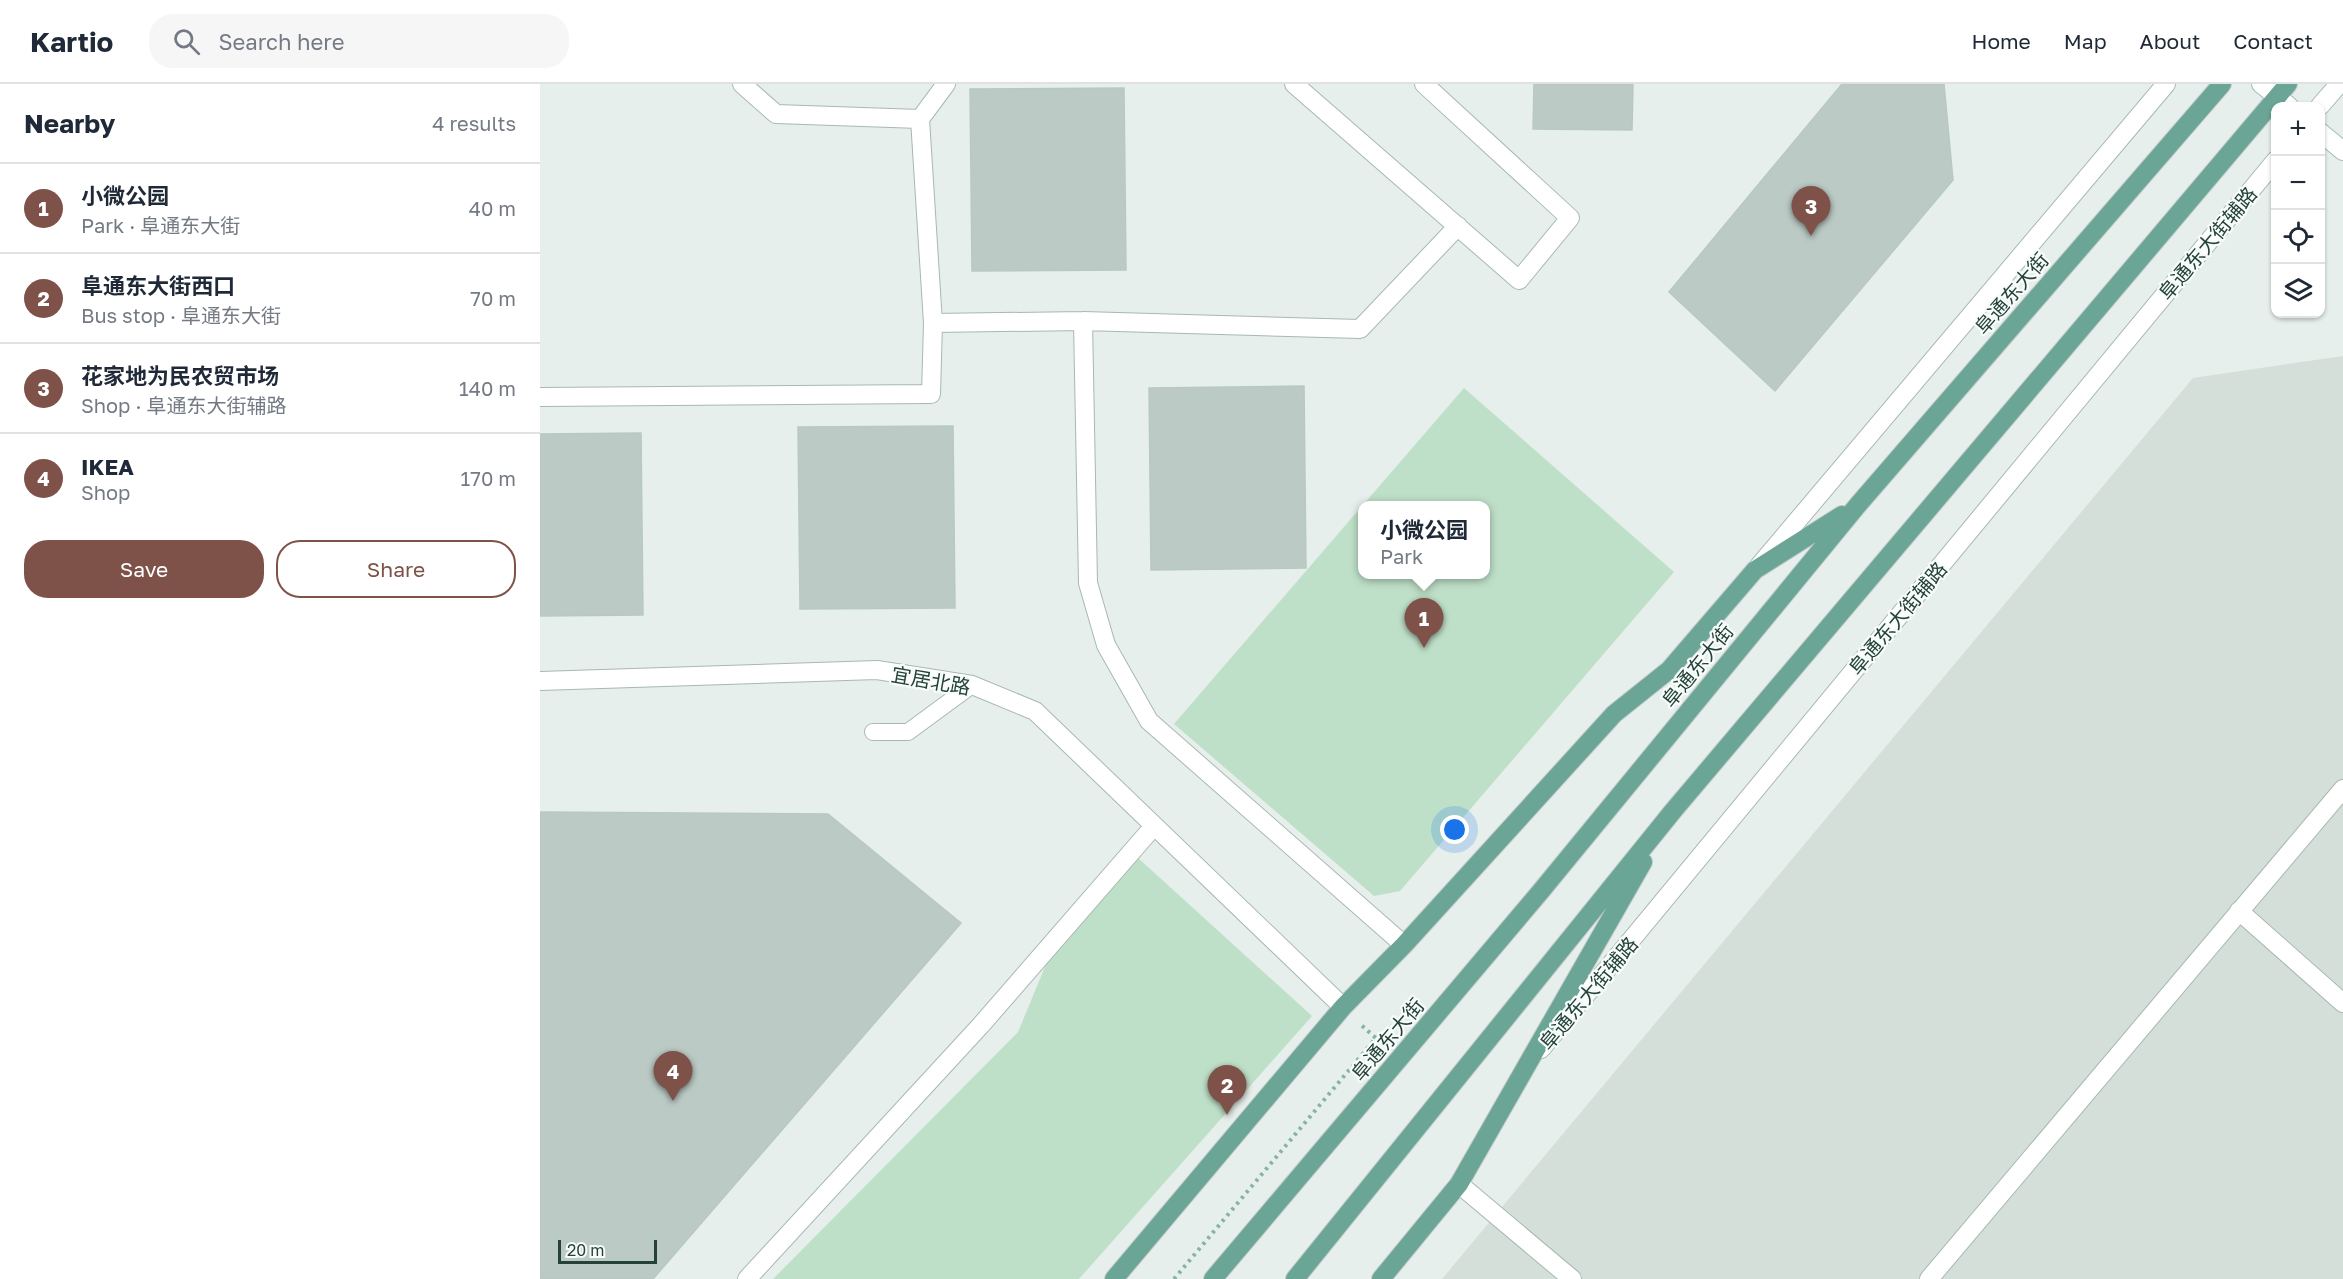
<!DOCTYPE html>
<meta charset="utf-8">
<style>
:root{--surface:#fff;--page:#f6f6f7;--text:#1f2937;--muted:#747a83;--line:#e0e1e3;--accent:#7f5249}
body{margin:0;font-family:"Golos Text","Noto Sans SC",sans-serif;background:var(--page);color:var(--text)}
.controls{position:absolute;right:18px;top:18px;display:grid;overflow:hidden;border-radius:12px;box-shadow:0 2px 4px #0004}
.controls button{width:54px;height:54px;display:grid;place-items:center;padding:0;border:0;border-bottom:2px solid var(--line);background:var(--surface);color:var(--text);font:30px sans-serif}
.scale{position:absolute;left:18px;bottom:15px;width:99px;box-sizing:border-box;padding-left:6px;border:3px solid #24423a;border-top:0;font-size:16px;line-height:21px;white-space:nowrap;color:#24423a;-webkit-text-stroke:4px #f7fbf9;paint-order:stroke}
.you{position:absolute;left:915px;top:746px;width:21px;height:21px;margin:-15px;border:4px solid #fff;border-radius:50%;background:#1a73e8;box-shadow:0 0 0 9px #1a73e833}
.badge{display:grid;place-items:center;width:39px;height:39px;border-radius:50%;background:var(--accent);color:#fff;font-size:20px;font-weight:700}
.pin{position:absolute;translate:-50% -50px;filter:drop-shadow(0 2px 3px #0008)}
.pin::after{content:'';position:absolute;top:32px;width:21px;height:18px;background:inherit;clip-path:polygon(0 0,100% 0,50% 100%)}
.popup{position:absolute;left:818px;top:417px;width:132px;height:78px;box-sizing:border-box;display:grid;place-content:center;border-radius:12px;background:var(--surface);filter:drop-shadow(0 2px 4px #0005);font-size:20px;white-space:nowrap;color:var(--muted)}
.popup b{font-size:22px;color:var(--text)}
.popup::after{content:'';position:absolute;left:50%;top:100%;margin-left:-12px;border:12px solid transparent;border-top-color:var(--surface)}
.list{margin:0;padding:0;list-style:none}
h2{display:flex;justify-content:space-between;align-items:center;height:78px;margin:0;padding:0 24px;font-size:26px}
h2 small{font-size:20px;font-weight:400;color:var(--muted)}
.list li{display:grid;grid-template-columns:39px 1fr auto;gap:18px;align-items:center;box-sizing:border-box;height:90px;padding:0 24px;border-top:2px solid var(--line)}
.list b{display:block;font-size:22px;white-space:nowrap}
.list p{margin:0;font-size:20px;white-space:nowrap;color:var(--muted)}
.list em{font-size:20px;font-style:normal;color:var(--muted)}
.actions{display:flex;gap:12px;padding:18px 24px}
.actions a{flex:1;padding:14px 0;border:2px solid var(--accent);border-radius:24px;text-align:center;font-size:21px;color:var(--accent)}
.actions .main{background:var(--accent);color:#fff}
.icon{flex:none;width:33px;height:33px;fill:none;stroke:currentColor;stroke-width:2;stroke-linecap:round;stroke-linejoin:round}
.map{position:relative;flex:none;width:1803px;height:1195px;overflow:hidden}
header{display:flex;align-items:center;gap:36px;box-sizing:border-box;height:84px;padding:0 30px;background:var(--surface);border-bottom:2px solid var(--line)}
header strong{font-size:28px}
nav{display:flex;gap:33px;margin-inline-start:auto;font-size:21px}
.search{width:420px;height:54px;background:var(--page);display:flex;align-items:center;gap:15px;box-sizing:border-box;padding:0 21px;border-radius:24px;color:var(--muted);font-size:22px}
main{display:flex}
aside{flex:1;background:var(--surface)}
.map>svg:first-child{display:block}
.built{fill:#d4dfda}
.green{fill:#bfe0c8}
.building{fill:#bbcac4;stroke:#b8c9c2;stroke-width:1.5}
.lines{fill:none;stroke-linecap:round;stroke-linejoin:round}
.lane-casing{stroke:#a8b8b2;stroke-width:18}
.street-casing{stroke:#a8b8b2;stroke-width:20}
.secondary-casing{stroke:#a4bbb3;stroke-width:20}
.primary-casing{stroke:#c2cac8;stroke-width:20}
.path{stroke:#86b3a5;stroke-width:4;stroke-dasharray:3 4.5;stroke-linecap:butt}
.lane{stroke:#fff;stroke-width:16}
.street{stroke:#fff;stroke-width:18}
.secondary{stroke:#fff;stroke-width:18}
.primary{stroke:#6aa596;stroke-width:18}
.labels{text-anchor:middle;dominant-baseline:central;stroke-width:4.5;stroke-linejoin:round;paint-order:stroke}
.street-label{font-size:20px;fill:#24423a;stroke:#f7fbf9}
</style>
<header>
<strong>Kartio</strong>
<div class="search"><svg class="icon" aria-label="search" viewBox="0 0 24 24"><circle cx="10" cy="10" r="6"/><path d="M15 15l6 6"/></svg>Search here</div>
<nav><a>Home</a><a>Map</a><a>About</a><a>Contact</a></nav>
</header>
<main>
<aside>
<h2>Nearby<small>4 results</small></h2>
<ul class="list">
<li><span class="badge">1</span><div><b>小微公园</b><p>Park · 阜通东大街</p></div><em>40 m</em></li>
<li><span class="badge">2</span><div><b>阜通东大街西口</b><p>Bus stop · 阜通东大街</p></div><em>70 m</em></li>
<li><span class="badge">3</span><div><b>花家地为民农贸市场</b><p>Shop · 阜通东大街辅路</p></div><em>140 m</em></li>
<li><span class="badge">4</span><div><b>IKEA</b><p>Shop</p></div><em>170 m</em></li>
</ul>
<div class="actions"><a class="main">Save</a><a>Share</a></div>
</aside>
<div class="map">
<svg width="1803" height="1195" viewBox="0 0 1803 1195">
<rect width="100%" height="100%" fill="#e6efeb"/>
<path class="built" d="M1803 272V1195H902L1653 294Z"/>
<path class="green" d="M924 304 1134 488 860 807 834 812 634 640 822 422V490H946V422L823 421Z
M597 773 772 932 539 1195H233L478 948 512 866Z"/>
<path class="building" d="M994 0H1093L1092 46 993 45Z
M1302 0H1404L1413 96 1235 307 1129 208Z
M584 4 586 186 432 187 430 5Z
M764 302 766 484 611 486 609 304Z
M413 342 415 524 260 525 258 343Z
M101 349 103 531 0 532V350Z
M0 728 288 730 421 839 113 1195H0Z"/>
<g class="lines">
<defs>
<path id="lane" d="M333 648H368L432 601"/>
<path id="street" d="M202 0 236 30 380 35 393 239 543 237 820 245 918 142
M754 0 979 196 1030 134 884 0
M1780 22 1799 0
M380 35 406 0
M543 237 548 499 566 561 609 637 864 861
M0 313 391 310 393 239
M1219 482 1626 0
M0 597 337 586 432 601 495 627 803 923
M1699 827 1803 919
M1001 965 1736 76
M919 1100 1032 1195
M207 1195 441 941 614 742
M1389 1195 1803 705"/>
<path id="secondary" d="M1721 0 1749 22
M1780 48 1803 67"/>
<path id="primary" d="M574 1195 803 923 864 861 1074 630 1129 586 1215 486 1302 431
M673 1195 1001 807 1317 422 1682 0
M755 1195 1133 727 1748 0
M841 1195 919 1100 1103 778"/>
</defs>
<use href="#lane" class="lane-casing"/>
<use href="#street" class="street-casing"/>
<use href="#secondary" class="secondary-casing"/>
<use href="#primary" class="primary-casing"/>
<path class="path" d="M634 1195 836 954 820 940"/>
<use href="#lane" class="lane"/>
<use href="#street" class="street"/>
<use href="#secondary" class="secondary"/>
<use href="#primary" class="primary"/>
</g>
<g class="labels">
<g class="street-label">
<text transform="translate(1667 159) rotate(-50)">阜通东大街辅路</text>
<text transform="translate(1471 209) rotate(-49)">阜通东大街</text>
<text transform="translate(1357 534) rotate(-50)">阜通东大街辅路</text>
<text transform="translate(1157 581) rotate(-51)">阜通东大街</text>
<text transform="translate(391 596) rotate(10)">宜居北路</text>
<text transform="translate(1048 909) rotate(-50)">阜通东大街辅路</text>
<text transform="translate(847 955) rotate(-50)">阜通东大街</text>
</g>
</g>
</svg>
<div class="controls">
<button>+</button>
<button>−</button>
<button><svg class="icon" aria-label="locate" viewBox="0 0 24 24"><circle cx="12" cy="12" r="6"/><path d="M12 2v4M12 18v4M2 12h4M18 12h4"/></svg></button>
<button><svg class="icon" aria-label="layers" viewBox="0 0 24 24"><path d="M12 4l9 5-9 5-9-5zM3 14l9 5 9-5"/></svg></button>
</div>
<div class="scale">20 m</div>
<div class="you"></div>
<div class="pin badge" style="left:884px;top:564px">1</div>
<div class="popup"><b>小微公园</b>Park</div>
<div class="pin badge" style="left:687px;top:1031px">2</div>
<div class="pin badge" style="left:1271px;top:152px">3</div>
<div class="pin badge" style="left:133px;top:1017px">4</div>
</div>
</main>
